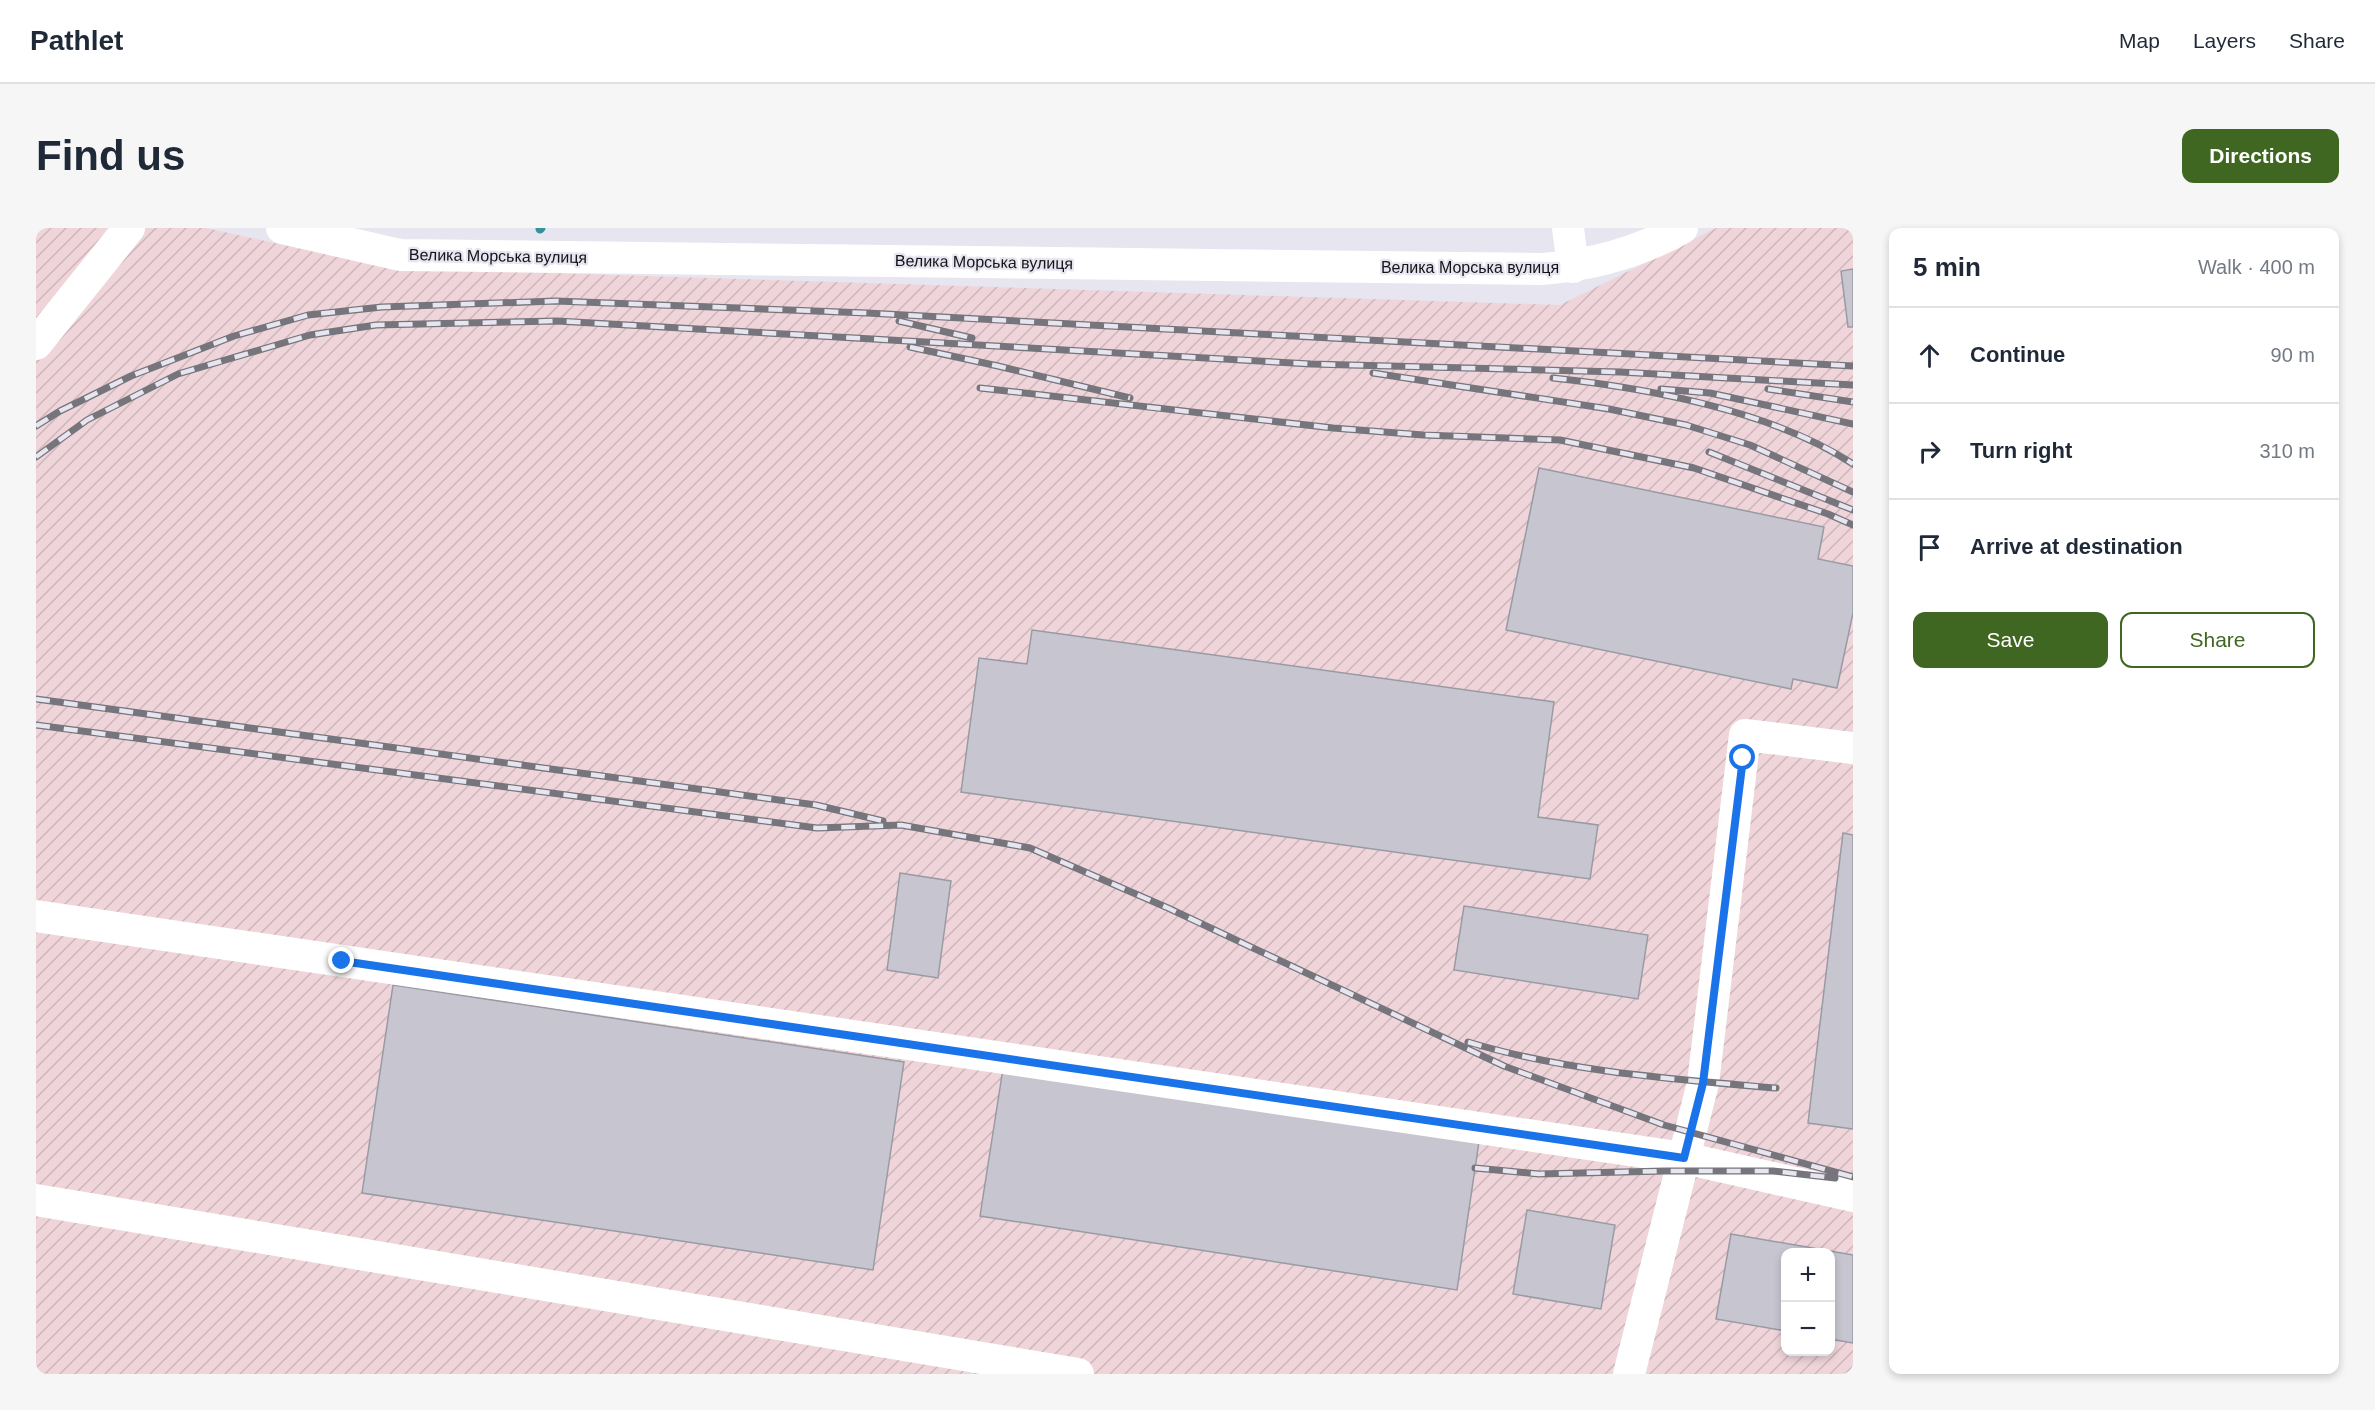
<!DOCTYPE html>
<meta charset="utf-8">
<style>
:root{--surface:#fff;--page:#f6f6f7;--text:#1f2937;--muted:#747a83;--line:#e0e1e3;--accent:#406722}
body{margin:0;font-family:Helvetica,sans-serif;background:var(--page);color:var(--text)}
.controls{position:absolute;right:18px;bottom:18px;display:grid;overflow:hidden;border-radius:12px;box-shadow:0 3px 9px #0003}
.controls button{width:54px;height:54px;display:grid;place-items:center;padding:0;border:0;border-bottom:2px solid var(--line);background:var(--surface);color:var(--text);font:30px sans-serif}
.stop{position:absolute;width:18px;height:18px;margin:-14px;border:4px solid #1a73e8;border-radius:50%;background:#fff}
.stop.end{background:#1a73e8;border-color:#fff;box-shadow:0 2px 6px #0008}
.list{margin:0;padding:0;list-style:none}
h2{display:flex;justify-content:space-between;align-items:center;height:78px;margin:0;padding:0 24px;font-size:26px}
h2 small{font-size:20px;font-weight:400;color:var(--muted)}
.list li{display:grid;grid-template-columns:39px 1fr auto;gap:18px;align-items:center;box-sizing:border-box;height:96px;padding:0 24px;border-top:2px solid var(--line)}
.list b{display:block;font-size:22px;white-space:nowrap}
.list em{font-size:20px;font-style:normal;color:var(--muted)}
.actions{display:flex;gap:12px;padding:18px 24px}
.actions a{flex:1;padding:14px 0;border:2px solid var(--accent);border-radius:12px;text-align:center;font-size:21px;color:var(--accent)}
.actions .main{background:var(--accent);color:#fff}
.icon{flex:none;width:33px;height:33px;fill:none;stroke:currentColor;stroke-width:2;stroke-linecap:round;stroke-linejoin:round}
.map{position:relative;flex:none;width:1817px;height:1146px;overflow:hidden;border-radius:12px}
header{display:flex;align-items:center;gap:36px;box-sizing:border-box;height:84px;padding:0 30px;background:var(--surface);border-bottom:2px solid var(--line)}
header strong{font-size:28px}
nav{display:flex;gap:33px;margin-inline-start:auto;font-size:21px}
.intro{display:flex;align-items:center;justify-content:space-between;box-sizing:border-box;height:144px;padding:0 36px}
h1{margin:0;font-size:42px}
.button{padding:15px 27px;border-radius:12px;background:var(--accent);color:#fff;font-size:21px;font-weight:700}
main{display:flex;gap:36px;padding:0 36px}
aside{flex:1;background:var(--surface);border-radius:12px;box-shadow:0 3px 9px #0003}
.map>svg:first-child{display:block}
.industrial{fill:url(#industrial-furrows);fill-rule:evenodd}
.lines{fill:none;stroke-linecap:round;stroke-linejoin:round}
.stream{stroke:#3a9098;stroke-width:9}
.building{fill:#c7c6d0;stroke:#9a9aa4;stroke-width:1.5}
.minor{stroke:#fff;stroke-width:32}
.rail-casing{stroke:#76757c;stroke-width:7}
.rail{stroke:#e6e5f0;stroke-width:4.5;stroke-dasharray:14;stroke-linecap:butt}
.route{stroke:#1a73e8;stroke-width:8}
.labels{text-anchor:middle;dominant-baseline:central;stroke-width:4.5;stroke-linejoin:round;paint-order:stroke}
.street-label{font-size:16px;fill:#141317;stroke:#e6e5f0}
</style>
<header>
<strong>Pathlet</strong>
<nav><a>Map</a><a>Layers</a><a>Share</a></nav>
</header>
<div class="intro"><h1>Find us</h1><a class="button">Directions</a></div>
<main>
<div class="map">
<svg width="1817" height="1146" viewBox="0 0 1817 1146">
<defs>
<pattern id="industrial-furrows" width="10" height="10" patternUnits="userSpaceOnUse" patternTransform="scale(1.5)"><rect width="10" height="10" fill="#efd5da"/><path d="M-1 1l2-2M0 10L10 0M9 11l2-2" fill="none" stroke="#ccb6ba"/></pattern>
</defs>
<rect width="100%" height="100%" fill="#e6e5f0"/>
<path class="industrial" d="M0 0H170L353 40 1524 77 1680 0H1817V1146H0ZM1750 1024H1794V1124H1750Z"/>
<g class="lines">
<path class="stream" d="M504 1 505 0"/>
</g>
<path class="building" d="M1817 41V99H1812L1805 43Z
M1503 240 1788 299 1782 331 1817 338V385L1801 460 1757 451 1755 461 1470 402Z
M996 402 1518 474 1502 589 1562 597 1554 651 925 564 943 430 991 436Z
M1807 605 1817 607V901L1772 895Z
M864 645 915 653 902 750 851 742Z
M1428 678 1612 707 1602 771 1418 742Z
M357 757 868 834 837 1042 326 965Z
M968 834 1444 907 1421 1062 944 988Z
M1491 982 1579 997 1565 1081 1477 1066Z
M1695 1006 1817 1027V1115L1794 1111V1024H1750V1103L1680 1091Z"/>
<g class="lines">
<path class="minor" d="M246 0 364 27 1506 41C1556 37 1602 25 1646 0
M1532 0 1537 39
M0 116 93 0
M0 688 1648 930 1817 968
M0 972 1042 1146
M1593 1146 1667 855 1709 507 1817 520"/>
<defs>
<path id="rail" d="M863 93 936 110
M874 119 962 138 1094 170
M1337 145 1573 181 1650 197 1714 217 1817 264
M1517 150C1611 160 1737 183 1817 236
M944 160 1297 200 1387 207 1524 212 1658 240 1792 286 1817 297
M1625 161 1674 165 1817 196
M1732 161 1817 174
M0 198 24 183 95 148 198 108 272 87 346 79 520 73 831 85 1817 138
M1673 224 1817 282
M0 229 51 192 142 146 274 107 340 97 521 93 1275 136 1584 144 1817 157
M0 471 780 577 847 593
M0 497 781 600 865 597 994 620 1132 680 1468 838 1628 897 1817 949
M1432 814C1532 844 1636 851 1740 860
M1439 940 1503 946 1629 943H1737L1799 950"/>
</defs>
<use href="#rail" class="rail-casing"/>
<use href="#rail" class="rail"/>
</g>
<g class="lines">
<path class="route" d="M306 733 1648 930 1667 855 1707 530"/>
</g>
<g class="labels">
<g class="street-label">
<text transform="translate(462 28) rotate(1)">Велика Морська вулиця</text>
<text transform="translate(948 34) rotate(1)">Велика Морська вулиця</text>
<text x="1434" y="39">Велика Морська вулиця</text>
</g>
</g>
</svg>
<div class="controls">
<button>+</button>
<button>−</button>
</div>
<div class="stop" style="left:1707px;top:530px"></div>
<div class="stop end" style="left:306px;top:733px"></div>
</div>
<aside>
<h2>5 min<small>Walk · 400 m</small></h2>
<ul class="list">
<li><svg class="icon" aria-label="ahead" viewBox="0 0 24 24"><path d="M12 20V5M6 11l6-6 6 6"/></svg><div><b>Continue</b></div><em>90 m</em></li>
<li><svg class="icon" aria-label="right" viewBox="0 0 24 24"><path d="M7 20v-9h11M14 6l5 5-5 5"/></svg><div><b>Turn right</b></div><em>310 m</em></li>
<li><svg class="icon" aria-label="arrive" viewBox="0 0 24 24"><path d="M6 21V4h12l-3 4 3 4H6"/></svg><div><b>Arrive at destination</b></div></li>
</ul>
<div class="actions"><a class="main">Save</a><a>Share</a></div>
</aside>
</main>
